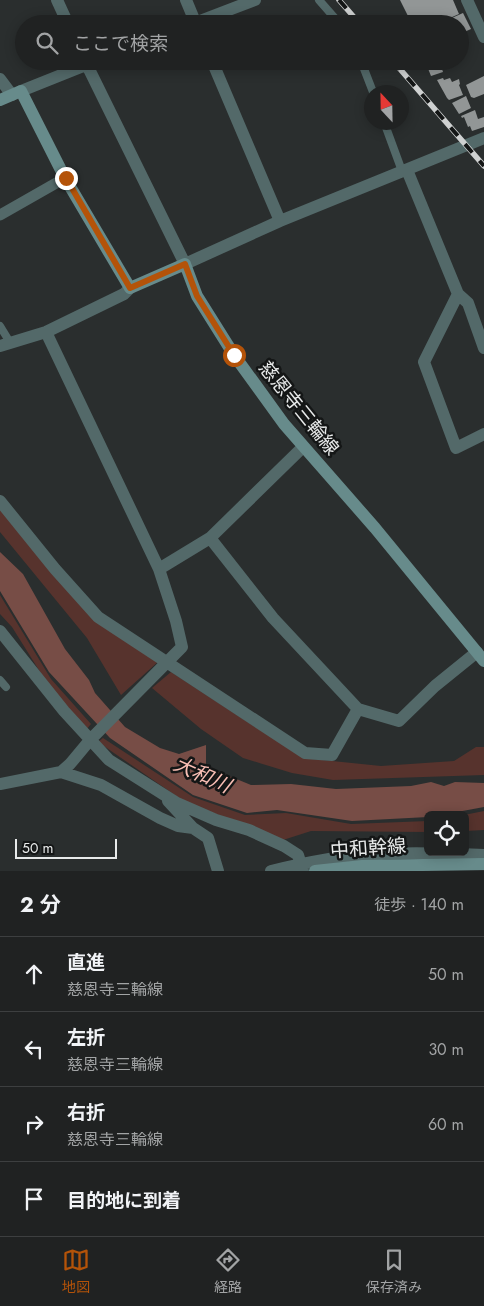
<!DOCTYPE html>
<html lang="ja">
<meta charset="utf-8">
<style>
:root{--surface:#202222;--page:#282a2a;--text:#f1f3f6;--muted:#a2a4a5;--line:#3d3f40;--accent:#b45309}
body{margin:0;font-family:Jost,"Noto Sans JP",sans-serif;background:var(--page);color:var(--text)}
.controls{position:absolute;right:15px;bottom:15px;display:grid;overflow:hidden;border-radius:8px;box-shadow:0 2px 12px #0003}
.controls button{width:45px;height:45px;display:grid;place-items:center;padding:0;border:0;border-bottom:1px solid var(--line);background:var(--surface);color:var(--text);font:25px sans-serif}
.compass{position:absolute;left:364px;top:85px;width:45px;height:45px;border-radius:50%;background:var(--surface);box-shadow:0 2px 12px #0003;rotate:338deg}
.scale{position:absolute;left:15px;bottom:12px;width:102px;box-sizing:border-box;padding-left:5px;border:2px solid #e8eaea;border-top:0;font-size:14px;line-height:18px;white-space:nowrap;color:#e8eaea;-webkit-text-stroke:4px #141616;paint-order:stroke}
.stop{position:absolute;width:15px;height:15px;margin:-11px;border:4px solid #b45309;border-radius:50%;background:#fff}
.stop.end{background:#b45309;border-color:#fff;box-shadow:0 1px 5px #0008}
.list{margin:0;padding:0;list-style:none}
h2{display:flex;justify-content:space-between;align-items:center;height:65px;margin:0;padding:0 20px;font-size:21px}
h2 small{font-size:16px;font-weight:400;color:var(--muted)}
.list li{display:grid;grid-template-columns:32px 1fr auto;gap:15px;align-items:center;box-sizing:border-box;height:75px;padding:0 20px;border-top:1px solid var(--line)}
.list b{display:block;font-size:19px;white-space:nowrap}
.list p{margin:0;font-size:16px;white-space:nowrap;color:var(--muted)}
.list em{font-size:16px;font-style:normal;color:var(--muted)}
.icon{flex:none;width:28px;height:28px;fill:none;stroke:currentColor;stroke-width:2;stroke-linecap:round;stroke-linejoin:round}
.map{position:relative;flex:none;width:484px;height:871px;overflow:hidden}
.search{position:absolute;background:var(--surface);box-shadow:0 2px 12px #0003;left:15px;right:15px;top:15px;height:55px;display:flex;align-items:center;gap:12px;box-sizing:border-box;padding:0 18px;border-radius:28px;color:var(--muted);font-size:19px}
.sheet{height:365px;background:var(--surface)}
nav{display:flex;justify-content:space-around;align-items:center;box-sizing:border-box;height:70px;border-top:1px solid var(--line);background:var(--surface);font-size:14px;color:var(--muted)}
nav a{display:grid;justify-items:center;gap:2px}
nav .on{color:var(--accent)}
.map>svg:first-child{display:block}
.green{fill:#57332d}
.water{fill:#774d46}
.building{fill:#929696}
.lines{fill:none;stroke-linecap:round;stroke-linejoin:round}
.service{stroke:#536969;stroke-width:8}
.pedestrian{stroke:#536969;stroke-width:11}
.minor{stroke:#536969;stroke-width:12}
.secondary{stroke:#678b8b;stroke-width:12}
.rail-casing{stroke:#cfd1d1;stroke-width:5.5}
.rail{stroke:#141616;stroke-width:4;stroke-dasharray:11;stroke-linecap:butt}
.route{stroke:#b45309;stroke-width:6}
.labels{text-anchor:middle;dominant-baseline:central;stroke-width:5;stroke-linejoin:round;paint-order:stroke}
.street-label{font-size:19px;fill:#e8eaea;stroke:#141616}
.water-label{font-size:20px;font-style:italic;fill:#f9beb4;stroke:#141616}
</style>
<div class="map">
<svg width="484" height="871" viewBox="0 0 484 871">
<rect width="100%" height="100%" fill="#2a2e2e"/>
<path class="green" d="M0 509 93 619 159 661 121 695 87 638 0 532Z
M0 595 51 679 91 724 86 730 47 683 12 627 0 614Z
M171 672 303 758 381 766 454 761 476 747H484V775L333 780 292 773 243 758 201 729 152 688Z
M103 738 193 797 245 815 286 813 351 824 428 821V832L311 831 283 840 185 802 98 742Z
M484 811V830L465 831 464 815Z"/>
<path class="water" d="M0 552 23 574 65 649 89 680 95 693 125 727 160 748 179 754 206 745V764L217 771 251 785 291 784 336 789 411 786 431 782 444 786 455 782 484 783V807L441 815H428V817L352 821 277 810 247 813 193 795 110 738 49 672 0 591Z"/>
<path class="building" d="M400 0H453L459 14 443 21 445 24H412Z
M463 13 471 29 462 33 463 35 460 36V24H446L445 21Z
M425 61H447L449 66 442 69 443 72 431 76Z
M484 76V94L474 98 471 97 466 85Z
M443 78 444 80 450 78 452 82 459 79 460 84 459 85 463 95 449 100 447 98 437 80Z
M466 96 471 108 459 114 452 103Z
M475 110 478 119 484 117V127L472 131 470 126 468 127 464 117 462 118 461 116Z"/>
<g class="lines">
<path class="service" d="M319 0 340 24
M361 61 373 92
M384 122 402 171
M0 326 11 344
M0 680 6 687"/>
<path class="pedestrian" d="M0 215 65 178"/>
<path class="minor" d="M57 0 68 24
M186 0 196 24
M467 0 484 37
M192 24 255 0
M85 61 185 264 280 221 484 138
M212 61 280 221
M0 79 12 95
M21 91 96 61
M407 170 458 294 468 303 484 348
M458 294 424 362 456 448 484 434
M46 332 159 569 176 621 182 647 90 740 70 764 61 772
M0 346 46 332 124 294 130 288
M0 501 55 569 98 617 305 753 332 755 358 709
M210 538 273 618 358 709 399 721 435 686 477 652
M159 569 210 538 303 447
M0 631 64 711 109 760 177 803 216 820 249 830 284 846 298 855 303 871
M0 784 61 772 101 785 160 818 178 826 193 828 208 838 218 871
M168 801 193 828
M271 871C300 864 331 857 361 855 402 852 443 853 484 855"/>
<path class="secondary" d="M0 100 21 91 65 178 130 288 185 264 197 296 234 355 284 424 375 528 484 661
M315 871 362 866 484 864"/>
<defs>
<path id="rail" d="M339 0 360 24
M393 61 484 166"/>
</defs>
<use href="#rail" class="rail-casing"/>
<use href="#rail" class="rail"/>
</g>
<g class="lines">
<path class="route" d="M66 178 130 288 185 264 197 296 234 355"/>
</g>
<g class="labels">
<g class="street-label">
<text transform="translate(299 408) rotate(51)">慈恩寺三輪線</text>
<text transform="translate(368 848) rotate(-4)">中和幹線</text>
</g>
<g class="water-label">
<text transform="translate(202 775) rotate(24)">大和川</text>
</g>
</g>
</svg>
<div class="controls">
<button><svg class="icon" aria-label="locate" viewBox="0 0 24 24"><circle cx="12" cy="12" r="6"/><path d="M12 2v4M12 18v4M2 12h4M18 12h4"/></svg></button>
</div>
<svg class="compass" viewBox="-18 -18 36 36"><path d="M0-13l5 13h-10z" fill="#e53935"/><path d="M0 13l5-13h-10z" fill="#a2a4a5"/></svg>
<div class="scale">50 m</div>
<div class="stop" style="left:234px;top:355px"></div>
<div class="stop end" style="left:66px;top:178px"></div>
<div class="search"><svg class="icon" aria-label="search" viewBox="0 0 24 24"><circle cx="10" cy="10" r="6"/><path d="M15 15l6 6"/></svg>ここで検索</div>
</div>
<section class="sheet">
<h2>2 分<small>徒歩 · 140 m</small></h2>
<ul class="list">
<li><svg class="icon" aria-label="ahead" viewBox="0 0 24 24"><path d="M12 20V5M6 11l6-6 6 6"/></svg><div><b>直進</b><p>慈恩寺三輪線</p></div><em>50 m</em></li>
<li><svg class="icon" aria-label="left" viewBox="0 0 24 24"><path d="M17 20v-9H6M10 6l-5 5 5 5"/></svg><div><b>左折</b><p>慈恩寺三輪線</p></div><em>30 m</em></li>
<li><svg class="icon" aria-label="right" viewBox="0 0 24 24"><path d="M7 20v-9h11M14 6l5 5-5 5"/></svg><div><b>右折</b><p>慈恩寺三輪線</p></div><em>60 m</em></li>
<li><svg class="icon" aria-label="arrive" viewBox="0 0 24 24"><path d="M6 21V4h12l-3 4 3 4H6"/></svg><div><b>目的地に到着</b></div></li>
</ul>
</section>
<nav>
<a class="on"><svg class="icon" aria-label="map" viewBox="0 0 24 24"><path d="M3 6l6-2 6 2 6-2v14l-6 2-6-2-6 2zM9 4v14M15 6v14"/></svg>地図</a>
<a><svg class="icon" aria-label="directions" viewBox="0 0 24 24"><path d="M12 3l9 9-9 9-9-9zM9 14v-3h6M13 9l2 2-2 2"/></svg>経路</a>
<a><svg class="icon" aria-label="saved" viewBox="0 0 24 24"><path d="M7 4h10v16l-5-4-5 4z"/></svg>保存済み</a>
</nav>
